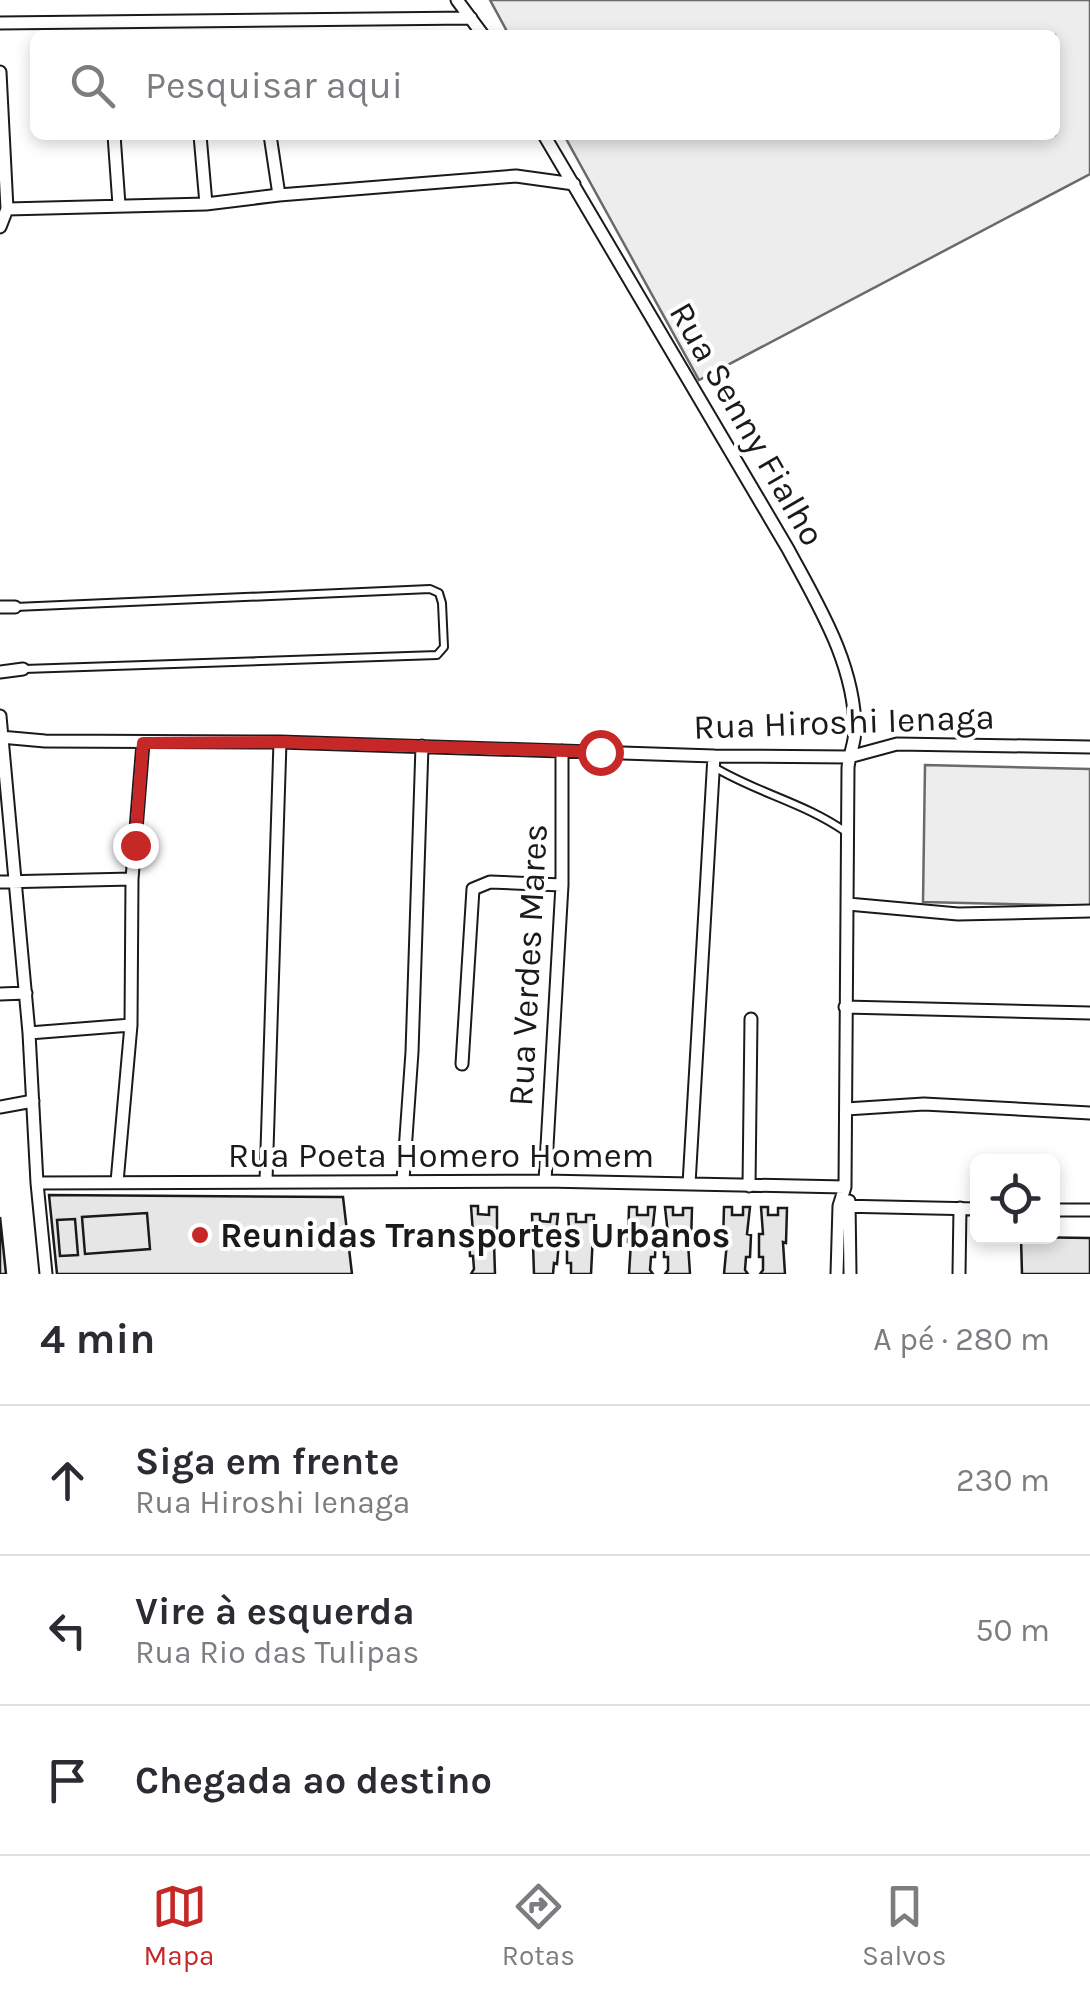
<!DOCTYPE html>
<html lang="pt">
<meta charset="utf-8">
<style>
:root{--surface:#fff;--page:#f2f2f3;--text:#2b2b33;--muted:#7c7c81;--line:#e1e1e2;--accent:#c62828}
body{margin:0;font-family:Karla,sans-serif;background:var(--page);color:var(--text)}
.controls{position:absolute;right:30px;bottom:30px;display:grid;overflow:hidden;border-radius:15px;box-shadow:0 5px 15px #0003}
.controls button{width:90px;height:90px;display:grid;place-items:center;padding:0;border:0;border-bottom:2px solid var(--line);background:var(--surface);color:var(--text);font:50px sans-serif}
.stop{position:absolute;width:30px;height:30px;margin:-22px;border:8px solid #c62828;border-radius:50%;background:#fff}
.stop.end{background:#c62828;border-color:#fff;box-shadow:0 2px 10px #0008}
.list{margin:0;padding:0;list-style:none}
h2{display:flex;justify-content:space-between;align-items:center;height:130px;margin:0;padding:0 40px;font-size:42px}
h2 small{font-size:32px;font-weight:400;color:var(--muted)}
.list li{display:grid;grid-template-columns:65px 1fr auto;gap:30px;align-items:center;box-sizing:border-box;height:150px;padding:0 40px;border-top:2px solid var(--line)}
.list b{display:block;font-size:38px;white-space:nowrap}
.list p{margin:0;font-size:32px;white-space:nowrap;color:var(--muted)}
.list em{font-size:32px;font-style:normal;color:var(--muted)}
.icon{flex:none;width:55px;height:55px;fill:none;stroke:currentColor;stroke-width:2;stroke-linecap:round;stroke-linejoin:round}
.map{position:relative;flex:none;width:1090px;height:1274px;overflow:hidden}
.search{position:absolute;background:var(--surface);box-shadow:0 5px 15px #0003;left:30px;right:30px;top:30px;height:110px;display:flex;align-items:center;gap:25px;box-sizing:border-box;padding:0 35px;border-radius:15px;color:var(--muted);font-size:38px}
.sheet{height:580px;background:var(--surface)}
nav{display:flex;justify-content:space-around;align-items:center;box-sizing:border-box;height:140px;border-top:2px solid var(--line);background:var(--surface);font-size:28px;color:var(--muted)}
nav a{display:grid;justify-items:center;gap:5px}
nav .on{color:var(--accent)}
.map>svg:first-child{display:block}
.built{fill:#ededed;stroke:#6a6a6a;stroke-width:2.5}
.building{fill:#e6e6e6;stroke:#1a1a1a;stroke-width:2.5}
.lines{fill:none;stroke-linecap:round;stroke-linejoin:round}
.lane-casing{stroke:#1a1a1a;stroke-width:10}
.street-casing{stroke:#1a1a1a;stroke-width:15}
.lane{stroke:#fff;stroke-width:6}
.street{stroke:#fff;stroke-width:11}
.route{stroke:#c62828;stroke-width:12}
.poi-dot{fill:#c62828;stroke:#fff;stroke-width:4}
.labels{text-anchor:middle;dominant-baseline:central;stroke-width:8;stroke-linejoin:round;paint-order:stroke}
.street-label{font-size:35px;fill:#1a1a1a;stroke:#fff}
.poi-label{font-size:35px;font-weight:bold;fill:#1a1a1a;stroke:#fff;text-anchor:start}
</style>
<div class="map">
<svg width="1090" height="1274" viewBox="0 0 1090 1274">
<rect width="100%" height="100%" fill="#fff"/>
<path class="built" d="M490 0H1090V174L699 380 564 135H1055V35H509Z
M925 765 1090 769V906L923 902Z"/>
<path class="building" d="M49 1195 343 1197 352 1274H57Z
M471 1206H478V1214L489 1215V1207H497V1242H494L495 1274H471L474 1269 473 1256H470L469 1234 473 1233Z
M629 1207H637V1215H648V1207H655L652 1234 656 1235 655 1257H651L650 1270 653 1274H629L631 1242H628Z
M665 1207H673V1215H683V1208H692L691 1243H688L690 1274H665L668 1270V1257H664V1234H668Z
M724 1207H732V1215H743V1207H750L747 1234 751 1235 750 1257H746L745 1270 748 1274H724L727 1242H723Z
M761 1207H768V1215H778V1208H787L786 1243 783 1242 785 1274H760L763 1270V1257H759V1234H763Z
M147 1213 150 1249 85 1254 82 1217Z
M532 1214H540V1221L550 1222 551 1214H558L555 1241H559L557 1264 554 1263 553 1274H534Z
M568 1214H576V1222H586V1215H594L591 1274H571V1263H567V1241H570Z
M0 1217 6 1274H0Z
M75 1219 78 1255 60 1256 57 1220Z
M1021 1237 1090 1238V1274H1022Z"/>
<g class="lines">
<defs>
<path id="lane" d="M15 607 430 589 439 593 442 603 444 647 437 655 24 669
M714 767C757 793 805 803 846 832"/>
<path id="street" d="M457 0 483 35
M0 23 471 18
M0 72 7 209 0 227
M114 135 119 205
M200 135 206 204
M270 135 279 195
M544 135 788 549C818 605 855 664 855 730 855 743 849 755 848 768L845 1187 839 1206 837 1274
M7 209 206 204 279 195 516 176 574 184
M0 607H15
M0 672 23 669
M0 716 29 1033 37 1183 46 1274
M0 737 45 741 280 742 714 756 849 757 897 744 1090 747
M0 882 132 879
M848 904 958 914 1090 911
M0 994 26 993
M845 1007 1090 1013
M29 1033 131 1025
M462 1064 473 889 490 882 562 885
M0 1107 33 1101
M846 1109 924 1104 1090 1113
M403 1180 412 1052 422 746
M266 1181 280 742
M545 1181 562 885V751
M117 1182 131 1025 132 879 143 743
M37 1183 545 1181 845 1187
M689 1184 714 756
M749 1186 751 1019
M849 1201 850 1274
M839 1206 978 1209
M1052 1210H1090
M959 1274 960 1208"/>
</defs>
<use href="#lane" class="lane-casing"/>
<use href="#street" class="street-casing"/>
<use href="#lane" class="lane"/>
<use href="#street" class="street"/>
</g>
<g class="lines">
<path class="route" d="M135 845 143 743 280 742 600 752"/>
</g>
<circle class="poi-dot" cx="200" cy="1235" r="10"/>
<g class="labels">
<g class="street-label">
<text transform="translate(747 424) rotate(60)">Rua Senny Fialho</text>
<text transform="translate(844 722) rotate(-2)">Rua Hiroshi Ienaga</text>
<text transform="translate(528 965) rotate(-87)">Rua Verdes Mares</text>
<text x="441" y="1155">Rua Poeta Homero Homem</text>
</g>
<g class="poi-label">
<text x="220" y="1235">Reunidas Transportes Urbanos</text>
</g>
</g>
</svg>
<div class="controls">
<button><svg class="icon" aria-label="locate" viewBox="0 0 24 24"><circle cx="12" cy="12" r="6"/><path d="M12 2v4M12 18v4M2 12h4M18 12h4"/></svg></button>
</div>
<div class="stop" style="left:600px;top:752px"></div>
<div class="stop end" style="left:135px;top:845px"></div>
<div class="search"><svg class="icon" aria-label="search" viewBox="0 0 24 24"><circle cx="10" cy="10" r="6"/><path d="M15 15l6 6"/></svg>Pesquisar aqui</div>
</div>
<section class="sheet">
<h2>4 min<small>A pé · 280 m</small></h2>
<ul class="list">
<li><svg class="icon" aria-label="ahead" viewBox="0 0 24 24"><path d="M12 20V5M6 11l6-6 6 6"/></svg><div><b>Siga em frente</b><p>Rua Hiroshi Ienaga</p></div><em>230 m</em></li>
<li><svg class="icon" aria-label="left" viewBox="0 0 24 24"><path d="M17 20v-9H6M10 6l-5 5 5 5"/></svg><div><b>Vire à esquerda</b><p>Rua Rio das Tulipas</p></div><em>50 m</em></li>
<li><svg class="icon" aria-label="arrive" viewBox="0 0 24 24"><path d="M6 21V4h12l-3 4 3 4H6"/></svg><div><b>Chegada ao destino</b></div></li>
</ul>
</section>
<nav>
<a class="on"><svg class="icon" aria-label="map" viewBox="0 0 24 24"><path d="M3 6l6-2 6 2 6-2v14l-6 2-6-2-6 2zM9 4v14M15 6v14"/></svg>Mapa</a>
<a><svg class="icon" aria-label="directions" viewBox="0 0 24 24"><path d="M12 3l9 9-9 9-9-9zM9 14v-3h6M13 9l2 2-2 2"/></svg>Rotas</a>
<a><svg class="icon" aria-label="saved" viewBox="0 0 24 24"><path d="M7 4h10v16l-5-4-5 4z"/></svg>Salvos</a>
</nav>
